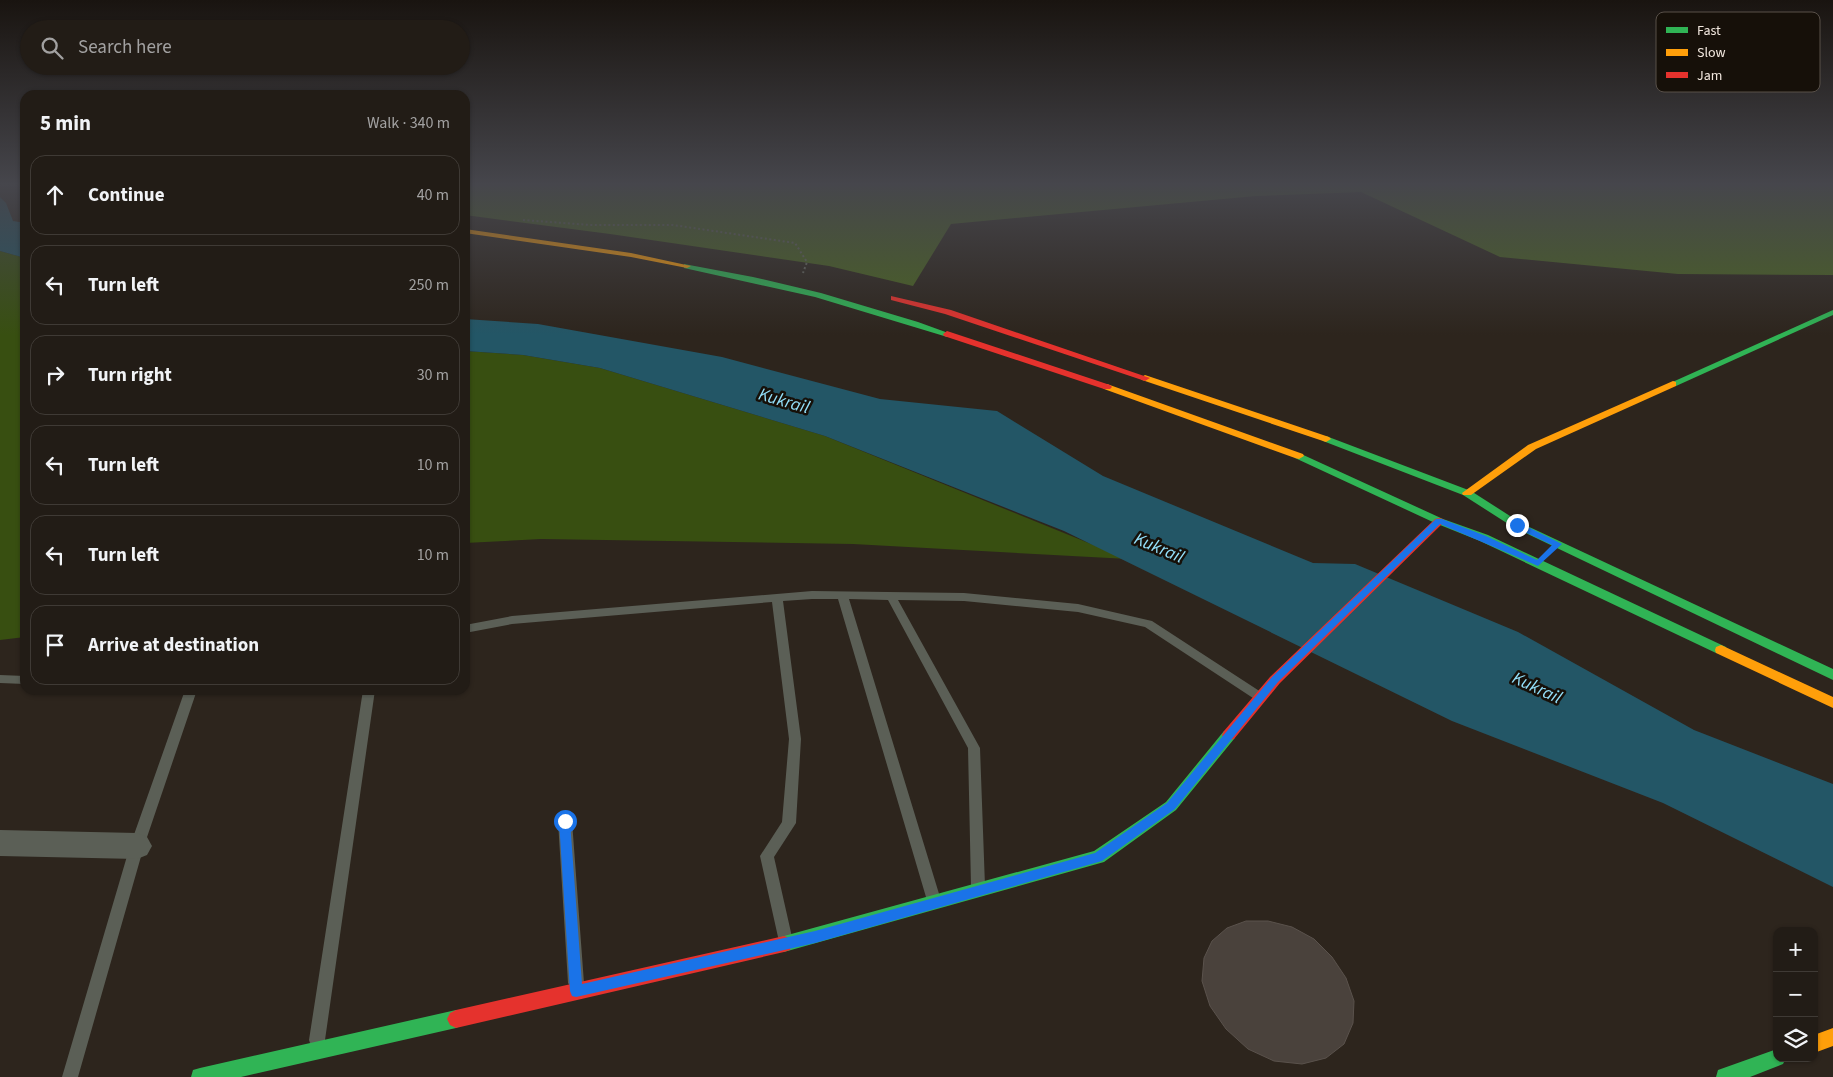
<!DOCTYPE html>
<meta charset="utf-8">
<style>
:root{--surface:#221c16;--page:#2e2923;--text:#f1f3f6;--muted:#a2a1a1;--line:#3f3a35}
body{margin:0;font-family:"Source Sans 3",sans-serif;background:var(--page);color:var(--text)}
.controls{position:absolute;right:15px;bottom:15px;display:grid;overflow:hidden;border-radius:10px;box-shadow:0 1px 4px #0004}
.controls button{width:45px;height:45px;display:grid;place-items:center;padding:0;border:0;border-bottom:1px solid var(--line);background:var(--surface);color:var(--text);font:25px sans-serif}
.stop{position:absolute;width:15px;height:15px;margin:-11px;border:4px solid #1a73e8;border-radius:50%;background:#fff}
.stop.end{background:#1a73e8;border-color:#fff;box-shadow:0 1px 5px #0008}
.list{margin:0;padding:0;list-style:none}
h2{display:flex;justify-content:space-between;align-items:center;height:65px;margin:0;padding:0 20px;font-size:21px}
h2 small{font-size:16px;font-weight:400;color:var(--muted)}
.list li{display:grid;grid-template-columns:32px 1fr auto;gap:15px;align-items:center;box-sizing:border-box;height:80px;margin:0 10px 10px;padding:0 10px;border:1px solid var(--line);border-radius:15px}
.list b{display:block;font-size:19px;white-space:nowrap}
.list em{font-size:16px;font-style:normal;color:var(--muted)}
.icon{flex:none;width:28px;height:28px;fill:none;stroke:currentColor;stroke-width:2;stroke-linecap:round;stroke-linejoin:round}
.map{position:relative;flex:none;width:1833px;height:1077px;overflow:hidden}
.search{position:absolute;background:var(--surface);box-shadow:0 1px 4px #0004;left:20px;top:20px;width:450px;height:55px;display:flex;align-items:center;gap:12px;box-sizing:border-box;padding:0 18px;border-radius:28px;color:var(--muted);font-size:19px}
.panel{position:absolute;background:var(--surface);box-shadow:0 1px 4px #0004;left:20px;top:90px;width:450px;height:605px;border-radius:15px}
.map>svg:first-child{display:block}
.green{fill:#384f11}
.forest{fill:#4a6321}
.water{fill:#235666}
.building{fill:#4a423c;stroke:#5a524c}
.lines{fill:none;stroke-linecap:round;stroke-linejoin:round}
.path{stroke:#64665e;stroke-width:2;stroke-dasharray:2 2.5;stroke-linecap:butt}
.lane{fill:#5b5f56;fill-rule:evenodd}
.street{fill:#5b5f56;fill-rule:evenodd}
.fast{fill:#30b455;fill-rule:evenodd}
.slow{fill:#ff9f0a;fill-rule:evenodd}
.jam{fill:#e5322d;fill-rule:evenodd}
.route{fill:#1a73e8}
.labels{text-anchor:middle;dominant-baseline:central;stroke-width:5;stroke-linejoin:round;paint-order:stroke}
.water-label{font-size:18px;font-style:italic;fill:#93dff9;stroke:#161009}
.key{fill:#161009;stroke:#585049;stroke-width:1}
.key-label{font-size:14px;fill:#f1e7de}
</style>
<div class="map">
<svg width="1833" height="1077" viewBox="0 0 1833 1077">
<rect width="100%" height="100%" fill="#2d251d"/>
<path class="green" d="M0 251 25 258V637L0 640Z
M465 351 523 355 600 368 825 436 1128 559 853 544 541 539 465 543Z"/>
<path class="forest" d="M465 184H1833V275L1678 274 1500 257 1361 192 1256 196 951 224 913 286 829 266 610 234 465 215Z"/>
<path class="water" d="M0 197 6 203 13 221 25 223V258L0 251Z
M465 319 538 324 722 357 880 399 997 411 1103 476 1313 563 1355 564 1518 632 1694 730 1833 784V887L1663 803 1452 721 1064 531 825 436 600 368 523 355 465 351Z"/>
<path class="building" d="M1246 921H1268L1292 927 1314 939 1332 957 1346 978 1354 1001 1353 1023 1344 1044 1326 1058 1302 1064 1274 1061 1248 1049 1226 1029 1210 1006 1202 981 1204 958 1212 941 1227 928Z"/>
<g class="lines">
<path class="path" d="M523 220 590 225H673L795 243 807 262 803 273"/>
<path class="lane" d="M812 591 964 593 1078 604 1152 621 1264 694 1266 697 1264 700 1260 701 1256 700 1145 627 1078 612 964 601 898 600 980 748 985 886 983 891 978 892 973 891 971 886 968 748 888 600 849 599 940 897 938 902 933 904 928 902 926 897 838 599H812L783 601 801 739 796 823 774 857 792 937 790 942 785 944 780 942 778 937 760 856 782 822 789 739 772 602 512 624 465 633V625L512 616Z
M0 675 25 676V684L0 683Z
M185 690H197L144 846 78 1077H62L130 846Z
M363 690H375L325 1040 323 1046 317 1048 311 1046 309 1040Z
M565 815 570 817 572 821 584 983 581 988 576 990 571 988 568 983 558 821 560 817Z"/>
<path class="street" d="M0 830 137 833 147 837 152 846 147 855 137 859 0 856Z"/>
<path class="fast" d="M684 264 753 277 821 293 918 322 951 334 947 337 944 336 815 297 684 268Z
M1833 310V315L1676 386H1670L1668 384Z
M1326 436 1471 491 1521 523 1833 669V680L1513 527 1463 495 1323 441 1321 439Z
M1299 453 1443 519 1488 535 1726 647 1727 650 1726 653H1716L1480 541 1435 523 1295 458 1294 456Z
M1229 730 1234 731 1236 735 1234 739 1176 810 1104 862 784 952 778 950 776 944 778 938 784 936 1094 851 1166 802 1224 731Z
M456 1010 462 1013 465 1019 462 1025 456 1028 241 1077H191L193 1070 200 1068Z
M1777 1049V1058H1786L1783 1064 1750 1077H1716L1718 1070Z"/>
<path class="slow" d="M465 229 631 253 691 266 687 268 631 257 465 233Z
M1145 375 1329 437 1331 439 1326 442 1323 441 1142 380 1140 378Z
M1673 381 1676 382V386L1536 449 1471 495H1463L1462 493 1528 445Z
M1107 384 1303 454 1304 456 1299 459 1295 458 1104 389 1102 387Z
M1721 645 1833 697V708L1716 653 1715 650 1716 647Z
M1833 1028V1046L1814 1053V1035Z"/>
<path class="jam" d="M891 296 951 310 1150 378 1145 381 1142 380 945 314 891 300Z
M947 331 1110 385 1112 387 1110 389H1104L944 336 943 334Z
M1439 518 1443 519 1445 521 1443 523 1280 683 1234 739 1229 740 1224 739 1222 735 1224 731 1270 677 1435 519Z
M784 936 790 938 792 944 790 950 784 952 456 1028 450 1025 447 1019 450 1013 456 1010Z"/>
</g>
<linearGradient id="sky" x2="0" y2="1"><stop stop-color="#191410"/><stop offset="0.55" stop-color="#46464c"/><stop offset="1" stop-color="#46464c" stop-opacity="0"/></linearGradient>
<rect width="1833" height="335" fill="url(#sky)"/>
<path class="route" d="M1436 519H1442L1486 536 1537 560 1552 545 1514 527V523H1520L1562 544 1538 566 1440 524 1278 682 1175 809 1102 861 815 943 576 997 572 996 570 991 559 821 561 818H569L570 821 582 984 815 931 1095 853 1167 803 1272 677Z"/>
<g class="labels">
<g class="water-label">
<text transform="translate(784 401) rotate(16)">Kukrail</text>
<text transform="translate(1159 548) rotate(23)">Kukrail</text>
<text transform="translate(1537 688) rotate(25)">Kukrail</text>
</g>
</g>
<rect x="1656" y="12" width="164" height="80" rx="8" class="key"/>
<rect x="1666" y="27" width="22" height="6" fill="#30b455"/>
<rect x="1666" y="49" width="22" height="7" fill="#ff9f0a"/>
<rect x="1666" y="72" width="22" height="6" fill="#e5322d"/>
<g class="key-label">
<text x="1697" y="35">Fast</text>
<text x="1697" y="57">Slow</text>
<text x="1697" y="80">Jam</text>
</g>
</svg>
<div class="controls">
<button>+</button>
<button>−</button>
<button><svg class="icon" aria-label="layers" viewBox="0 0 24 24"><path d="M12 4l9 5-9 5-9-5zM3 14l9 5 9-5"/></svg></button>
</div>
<div class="stop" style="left:565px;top:821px"></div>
<div class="stop end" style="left:1517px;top:525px"></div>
<div class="search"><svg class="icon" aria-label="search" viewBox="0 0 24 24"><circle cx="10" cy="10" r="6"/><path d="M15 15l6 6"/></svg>Search here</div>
<section class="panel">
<h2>5 min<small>Walk · 340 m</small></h2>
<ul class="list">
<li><svg class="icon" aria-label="ahead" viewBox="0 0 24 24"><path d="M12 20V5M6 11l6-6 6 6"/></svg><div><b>Continue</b></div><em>40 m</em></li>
<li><svg class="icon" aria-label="left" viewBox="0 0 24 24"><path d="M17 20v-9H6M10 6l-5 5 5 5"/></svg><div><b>Turn left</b></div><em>250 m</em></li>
<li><svg class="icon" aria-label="right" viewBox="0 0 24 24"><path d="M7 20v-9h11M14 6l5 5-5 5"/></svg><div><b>Turn right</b></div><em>30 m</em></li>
<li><svg class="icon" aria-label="left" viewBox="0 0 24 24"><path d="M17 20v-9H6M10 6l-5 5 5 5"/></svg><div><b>Turn left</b></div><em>10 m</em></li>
<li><svg class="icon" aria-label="left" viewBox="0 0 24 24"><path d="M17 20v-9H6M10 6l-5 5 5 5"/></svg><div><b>Turn left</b></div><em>10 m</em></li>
<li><svg class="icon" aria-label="arrive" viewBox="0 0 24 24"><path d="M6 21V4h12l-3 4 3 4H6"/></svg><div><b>Arrive at destination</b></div></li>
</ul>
</section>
</div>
